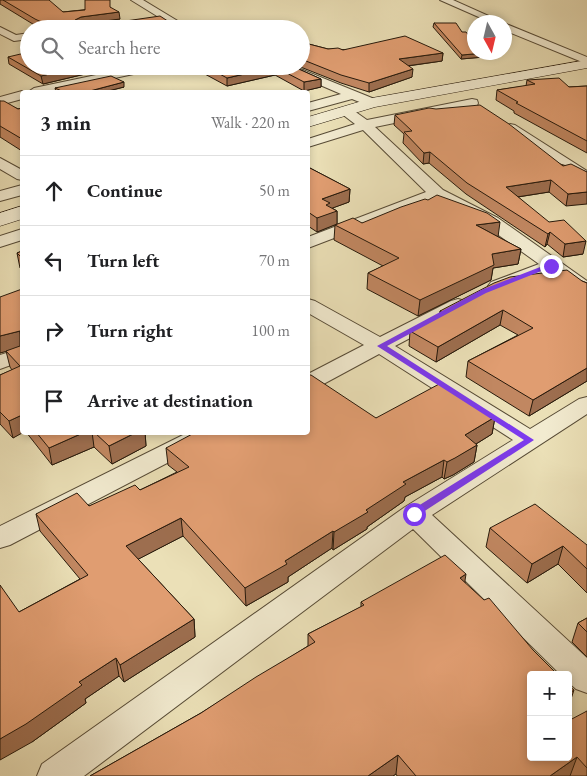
<!DOCTYPE html>
<meta charset="utf-8">
<style>
:root{--surface:#fff;--page:#f6f6f6;--text:#202124;--muted:#757577;--line:#e0e0e0}
body{margin:0;font-family:"EB Garamond",serif;background:var(--page);color:var(--text)}
.controls{position:absolute;right:15px;bottom:15px;display:grid;overflow:hidden;border-radius:5px;box-shadow:0 2px 8px #0003}
.controls button{width:45px;height:45px;display:grid;place-items:center;padding:0;border:0;border-bottom:1px solid var(--line);background:var(--surface);color:var(--text);font:25px sans-serif}
.compass{position:absolute;left:467px;top:15px;width:45px;height:45px;border-radius:50%;background:var(--surface);box-shadow:0 2px 8px #0003;rotate:172deg}
.stop{position:absolute;width:15px;height:15px;margin:-11px;border:4px solid #7c3aed;border-radius:50%;background:#fff}
.stop.end{background:#7c3aed;border-color:#fff;box-shadow:0 1px 5px #0008}
.list{margin:0;padding:0;list-style:none}
h2{display:flex;justify-content:space-between;align-items:center;height:65px;margin:0;padding:0 20px;font-size:21px}
h2 small{font-size:16px;font-weight:400;color:var(--muted)}
.list li{display:grid;grid-template-columns:32px 1fr auto;gap:15px;align-items:center;box-sizing:border-box;height:70px;padding:0 20px;border-top:1px solid var(--line)}
.list b{display:block;font-size:19px;white-space:nowrap}
.list em{font-size:16px;font-style:normal;color:var(--muted)}
.icon{flex:none;width:28px;height:28px;fill:none;stroke:currentColor;stroke-width:2;stroke-linecap:round;stroke-linejoin:round}
.map{position:relative;flex:none;width:587px;height:776px;overflow:hidden}
.search{position:absolute;background:var(--surface);box-shadow:0 2px 8px #0003;left:20px;top:20px;width:290px;height:55px;display:flex;align-items:center;gap:12px;box-sizing:border-box;padding:0 18px;border-radius:28px;color:var(--muted);font-size:19px}
.panel{position:absolute;background:var(--surface);box-shadow:0 2px 8px #0003;left:20px;top:90px;width:290px;height:345px;border-radius:5px}
.map>svg:first-child{display:block}
.lines{fill:none;stroke-linecap:round;stroke-linejoin:round}
.street-casing{stroke:#574b36;stroke-width:2}
.secondary-casing{stroke:#26190b;stroke-width:1}
.street{fill:#f2ebd0;fill-rule:evenodd}
.secondary{fill:#f2ebd0;fill-rule:evenodd}
.wall{fill:#c18761;stroke:#26190b}
.shaded-wall{fill:#9d6e4f;stroke:#26190b}
.building{fill:#e09d71;stroke:#26190b}
.route{fill:#7c3aed}
</style>
<div class="map">
<svg width="587" height="776" viewBox="0 0 587 776">
<rect width="100%" height="100%" fill="#ebe0b7"/>
<filter id="stains"><feTurbulence type="fractalNoise" baseFrequency=".004" numOctaves="4"/><feColorMatrix values="0 0 0 0 .2 0 0 0 0 .09 0 0 0 0 .02 0 0 0 .5 -.17"/></filter>
<radialGradient id="worn" r=".72"><stop offset=".6" stop-color="#630" stop-opacity="0"/><stop offset="1" stop-color="#630" stop-opacity=".3"/></radialGradient>
<g class="lines">
<defs>
<path id="street" d="M131 0H143L191 29H178Z
M440 0H453L502 22H490Z
M504 23 587 57V64L504 30Z
M0 27 16 35 29 33V39L14 41 0 34Z
M139 66H163L157 69 49 92H28L34 88Z
M276 66H293L377 100 378 103 372 107 352 99 308 111V103L341 94Z
M22 91 27 92H22V99L0 105V97Z
M472 99 477 100 478 103 477 106 375 127 443 190 498 218 587 281V296L580 294 551 273 505 290 498 292 491 290 488 286 491 282 539 264 486 226 436 199 308 248V237L426 192 363 130 308 147V139L355 124 338 111 340 108H350L367 120Z
M510 124 515 125 587 171V183L582 181 505 131 503 128Z
M0 158 22 170V180L17 179 0 169Z
M22 185V195L0 201V191Z
M22 229V240L0 247V236Z
M308 299 315 301 380 337 451 301 458 299 465 301 468 305 465 309 395 346 530 429 579 399 587 397V414L432 515 587 658V693L576 689 568 682V675H561L413 529 84 776H37L42 764 405 507 513 440 379 354 316 388 308 390V374L364 345 308 313Z
M22 348V361L0 369V355Z
M189 432H221L217 437 10 545 0 548V526Z"/>
<path id="secondary" d="M587 60V68L375 107 308 127V117L372 98Z
M22 206V219L0 226V213Z"/>
</defs>
<use href="#street" class="street-casing"/>
<use href="#secondary" class="secondary-casing"/>
<use href="#street" class="street"/>
<use href="#secondary" class="secondary"/>
</g>
<path class="wall" d="M0 0H31L63 12 110 7 120 19 89 23 180 29H41L0 4Z
M434 23 462 32 484 57 461 59 433 27Z
M301 42 328 49 443 53 442 61 408 66 412 77 369 92 341 83 298 66H301Z
M8 57 29 66H119L43 84 9 64Z
M190 66H292L321 79V87L304 91 275 75 227 86Z
M527 80 569 87 587 86V153L514 113V111L496 100 497 90 526 86Z
M124 87 104 92H56L55 88Z
M0 101 18 109 22 108V151L0 137Z
M395 115 587 172 566 206 549 192 518 197 583 254 563 257 547 244 545 247 466 194 429 163 423 164 403 143 404 134 394 125Z
M308 167 350 189 349 202 332 208 337 211V224L317 232 308 226Z
M362 223 498 237 521 249 518 264 493 268 491 280 418 316 367 289 368 273 383 266 334 240 335 225Z
M22 251V270L20 268 17 253Z
M582 281 587 283V381L529 416 466 377 468 361 518 335 500 325 436 362 409 346 410 331 439 315 440 311Z
M22 289V432L13 438 0 424V375L12 370 10 367 6 351 0 353Z
M495 417 492 434 476 444 477 445 474 462 453 475 444 479 442 477 405 497 404 501 367 527V529L333 550 332 548 288 577V582L246 606 183 536 138 559 194 619 195 637 124 682 119 676 85 699 86 703 32 742 19 612 80 579 40 531 36 514 89 506 140 490 177 472 168 465 166 448 376 418Z
M26 432H145L146 446 112 464 94 447 52 465Z
M490 528 587 545V593L558 564 527 583 486 547Z
M465 582 531 757 587 711V776H397L396 774 393 776H90L201 713 308 646V634L361 607V602Z
M587 618V657L572 642 578 623Z"/>
<path class="shaded-wall" d="M119 12 120 19 82 24 75 23V20L81 17Z
M443 53 442 61 399 67V59Z
M484 53V57L461 59 462 55Z
M84 66H119L43 84 41 76Z
M275 67V75L227 86V78Z
M413 69 412 77 369 92V83Z
M321 79V87L304 91V82Z
M124 82V87L104 92H86Z
M430 152 429 163 423 164 424 153Z
M551 180 549 192 504 199 506 187Z
M350 189 349 202 330 209 337 211V224L317 232V218L322 199Z
M587 192V204L566 206 568 194Z
M500 222 498 237 476 225Z
M550 232 547 244 545 247 548 234Z
M586 241 583 254 563 257 565 244Z
M521 249 518 264 493 268 491 280 418 316 420 300 492 254Z
M503 310 500 325 436 362 438 347Z
M20 331 22 347 0 353V336Z
M587 368V381L529 416 533 400Z
M22 415V432H24L13 438 9 421Z
M495 417 492 434 463 452 465 435Z
M85 432H92L94 447 52 465 49 448Z
M137 432H145L146 446 112 464 109 446Z
M477 445 474 462 453 475 444 479 447 462Z
M444 460 442 477 405 497 404 501 367 527V529L333 550 334 532 366 510 403 482Z
M181 518 183 536 129 564 126 546Z
M333 531 332 548 288 577V582L246 606 245 588 285 561Z
M563 546 558 564 527 583 532 564Z
M466 574 463 594 460 578Z
M194 619 195 637 124 682 120 665Z
M116 658 119 676 85 699 86 703 32 742 0 760V739L79 682Z
M574 690 568 708V694Z
M398 755 396 774 393 776H368Z
M577 757 570 776H550Z"/>
<path class="building" d="M3 0H49L63 12 85 10V0H110V7L119 12 81 17 75 20V23L105 24 160 16 180 29H56L35 19Z
M434 23H456L462 32H466L474 42V52L484 53 462 55Z
M405 36 443 53 399 59 413 69 369 83 341 75 301 59V42L328 49 338 48 343 50Z
M29 52V66H84L41 76 8 57Z
M205 66H292L321 79 304 82 275 67 227 78Z
M111 76 124 82 86 92H64L55 88Z
M559 78 569 87 587 86V141L516 103 518 102 497 90 535 84 527 80Z
M0 101H4L18 109 22 108V139L0 126Z
M480 105 509 124 563 166 571 164 587 172V192L568 194 551 180 506 187 549 222 564 220 586 241 565 244 550 232 548 234 467 183 430 152 424 153 404 132 412 131 395 115 429 108 436 109Z
M308 167 350 189 322 199 330 203 326 205 337 211 317 218 308 212Z
M437 195 487 213 500 222 476 225 521 249 492 254 494 265 420 300 368 273 399 258 335 225 353 218 362 223 401 207 425 199 428 200Z
M22 251V258L17 253Z
M567 270 582 281 587 283V368L533 400 468 361 533 328 503 310 438 347 410 331 443 313 440 311 494 283 510 277Z
M22 289V416V415L9 421 0 412V375L20 366 6 351 20 346V331L0 336V297Z
M308 375H311L376 418 441 383 495 417 465 435 477 445 455 458 447 462 444 460 403 482 406 484 366 510 368 512 334 532 333 531 285 561 287 564 245 588 181 518 126 546 194 619 120 665 116 658 79 682 82 685 26 724 0 739V585L19 612 88 575 36 514 77 493 89 506 135 485 140 490 189 467 166 448 196 432H308Z
M36 432H85L49 448Z
M94 432H137L109 446Z
M535 504 587 545V569L563 546 532 564 490 528Z
M445 555 466 574 460 578 484 600 489 598 533 650 558 675H531V757H568V721L587 711V768L577 757 550 776H416L398 755 368 776H90L201 713 256 677 315 642 308 634 364 605 361 602Z
M587 618V632L578 623Z
M568 685 574 690 568 694Z"/>
<path class="route" d="M548 264 554 266 486 293 387 346 534 440 417 516H410V511L524 440 377 346 481 290Z"/>
<rect width="100%" height="100%" filter="url(#stains)"/>
<rect width="100%" height="100%" fill="url(#worn)"/>
</svg>
<div class="controls">
<button>+</button>
<button>−</button>
</div>
<svg class="compass" viewBox="-18 -18 36 36"><path d="M0-13l5 13h-10z" fill="#e53935"/><path d="M0 13l5-13h-10z" fill="#757577"/></svg>
<div class="stop" style="left:414px;top:514px"></div>
<div class="stop end" style="left:551px;top:266px"></div>
<div class="search"><svg class="icon" aria-label="search" viewBox="0 0 24 24"><circle cx="10" cy="10" r="6"/><path d="M15 15l6 6"/></svg>Search here</div>
<section class="panel">
<h2>3 min<small>Walk · 220 m</small></h2>
<ul class="list">
<li><svg class="icon" aria-label="ahead" viewBox="0 0 24 24"><path d="M12 20V5M6 11l6-6 6 6"/></svg><div><b>Continue</b></div><em>50 m</em></li>
<li><svg class="icon" aria-label="left" viewBox="0 0 24 24"><path d="M17 20v-9H6M10 6l-5 5 5 5"/></svg><div><b>Turn left</b></div><em>70 m</em></li>
<li><svg class="icon" aria-label="right" viewBox="0 0 24 24"><path d="M7 20v-9h11M14 6l5 5-5 5"/></svg><div><b>Turn right</b></div><em>100 m</em></li>
<li><svg class="icon" aria-label="arrive" viewBox="0 0 24 24"><path d="M6 21V4h12l-3 4 3 4H6"/></svg><div><b>Arrive at destination</b></div></li>
</ul>
</section>
</div>
